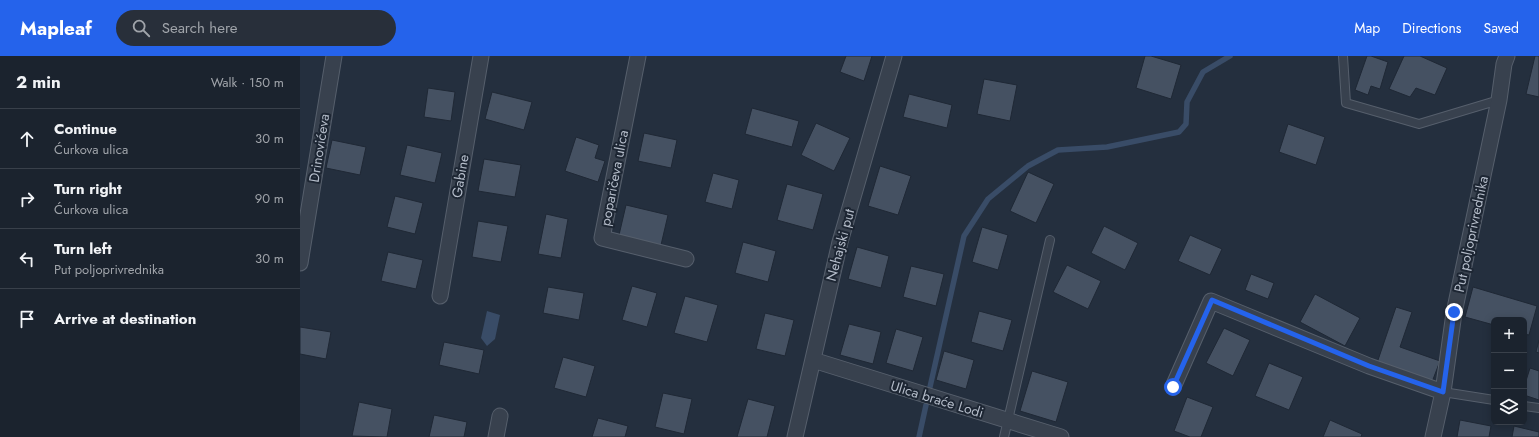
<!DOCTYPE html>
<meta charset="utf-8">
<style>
:root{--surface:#1b232e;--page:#282f3a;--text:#f1f3f6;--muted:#a0a4aa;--line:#39404a;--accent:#2563eb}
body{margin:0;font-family:Jost,sans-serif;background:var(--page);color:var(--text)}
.controls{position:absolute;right:12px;bottom:12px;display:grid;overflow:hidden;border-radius:6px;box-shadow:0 2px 10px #0003}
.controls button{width:36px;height:36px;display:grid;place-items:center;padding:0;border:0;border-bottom:1px solid var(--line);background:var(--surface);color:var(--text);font:20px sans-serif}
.stop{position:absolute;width:12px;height:12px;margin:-9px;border:3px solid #2563eb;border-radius:50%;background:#fff}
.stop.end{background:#2563eb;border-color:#fff;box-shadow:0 1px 4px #0008}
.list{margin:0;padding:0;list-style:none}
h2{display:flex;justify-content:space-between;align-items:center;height:52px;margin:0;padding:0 16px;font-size:17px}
h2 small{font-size:13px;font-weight:400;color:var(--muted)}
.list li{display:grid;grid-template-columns:26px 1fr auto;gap:12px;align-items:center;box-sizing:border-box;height:60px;padding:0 16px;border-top:1px solid var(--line)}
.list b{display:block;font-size:15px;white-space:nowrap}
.list p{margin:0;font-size:13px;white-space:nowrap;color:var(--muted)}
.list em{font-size:13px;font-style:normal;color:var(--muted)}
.icon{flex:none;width:22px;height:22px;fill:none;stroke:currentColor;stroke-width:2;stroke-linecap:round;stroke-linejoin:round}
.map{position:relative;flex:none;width:1239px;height:381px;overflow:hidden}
header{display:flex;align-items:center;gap:24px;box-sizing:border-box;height:56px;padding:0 20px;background:var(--accent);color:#fff}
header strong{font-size:19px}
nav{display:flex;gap:22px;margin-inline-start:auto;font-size:14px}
.search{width:280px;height:36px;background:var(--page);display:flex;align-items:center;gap:10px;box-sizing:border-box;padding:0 14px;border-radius:22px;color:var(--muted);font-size:15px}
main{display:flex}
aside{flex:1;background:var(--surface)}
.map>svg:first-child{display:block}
.water{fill:#394c67}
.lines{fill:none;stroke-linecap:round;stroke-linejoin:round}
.stream{stroke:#394c67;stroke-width:5.5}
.building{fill:#455162;stroke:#1f2835}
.service-casing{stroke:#565f6c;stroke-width:10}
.minor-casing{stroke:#565f6c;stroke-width:17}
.service{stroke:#38414e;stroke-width:8}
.minor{stroke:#38414e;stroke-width:15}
.route{stroke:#2563eb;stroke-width:5}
.labels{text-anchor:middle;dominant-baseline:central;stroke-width:4;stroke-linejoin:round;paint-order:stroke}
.street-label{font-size:14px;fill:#b4bcc9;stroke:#1d2633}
</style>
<header>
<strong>Mapleaf</strong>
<div class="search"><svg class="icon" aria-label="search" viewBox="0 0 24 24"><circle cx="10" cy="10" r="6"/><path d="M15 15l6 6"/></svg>Search here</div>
<nav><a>Map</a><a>Directions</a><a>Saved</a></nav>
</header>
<main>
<aside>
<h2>2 min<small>Walk · 150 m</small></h2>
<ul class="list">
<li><svg class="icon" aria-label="ahead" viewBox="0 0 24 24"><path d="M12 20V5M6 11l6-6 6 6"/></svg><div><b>Continue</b><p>Ćurkova ulica</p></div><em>30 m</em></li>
<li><svg class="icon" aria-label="right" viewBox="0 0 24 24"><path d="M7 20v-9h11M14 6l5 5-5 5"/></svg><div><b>Turn right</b><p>Ćurkova ulica</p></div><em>90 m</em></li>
<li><svg class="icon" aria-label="left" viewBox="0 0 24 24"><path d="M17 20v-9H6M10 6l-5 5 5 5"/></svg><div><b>Turn left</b><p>Put poljoprivrednika</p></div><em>30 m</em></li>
<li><svg class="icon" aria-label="arrive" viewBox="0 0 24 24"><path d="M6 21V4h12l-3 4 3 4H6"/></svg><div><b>Arrive at destination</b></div></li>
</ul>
</aside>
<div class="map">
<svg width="1239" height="381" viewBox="0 0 1239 381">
<rect width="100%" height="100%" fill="#242f3e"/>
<path class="water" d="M187 255 200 259 195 283 187 290 181 282Z"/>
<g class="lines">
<path class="stream" d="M630 331 664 180 688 143 728 110 758 94 807 91 879 76 886 68 887 46 903 16 930 0
M619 381 626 349"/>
</g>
<path class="building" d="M546 0H572L564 25 540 16Z
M845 0H851L881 9 871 43 836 32Z
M1067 0H1071L1088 6 1080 33 1071 30 1068 39 1055 34Z
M1104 0H1120L1147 12 1135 39 1116 32 1110 41 1089 33Z
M1235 0H1239V41L1226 38Z
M684 23 717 29 710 65 677 58Z
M128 32 155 36 151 65 124 61Z
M192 36 232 46 224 74 185 63Z
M609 38 652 49 647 72 603 61Z
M452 52 499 65 492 91 445 78Z
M516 67 550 82 534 115 501 99Z
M988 68 1025 81 1016 109 979 96Z
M344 77 377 84 371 112 338 105Z
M276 81 299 89 295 102 305 105 298 126 265 115Z
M32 84 66 91 60 119 26 112Z
M107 89 142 97 135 127 100 119Z
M184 103 221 109 215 141 178 135Z
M580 110 611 120 598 159 568 150Z
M728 116 754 128 736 167 710 155Z
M413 117 439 124 432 153 405 146Z
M487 128 523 138 513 174 477 164Z
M95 140 123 147 115 178 87 171Z
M326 149 368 159 361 189 319 179Z
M246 158 268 163 261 202 238 198Z
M178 165 208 170 201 206 172 201Z
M804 170 838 187 825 214 791 197Z
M682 171 708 179 698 214 672 206Z
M890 179 922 193 910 219 878 205Z
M443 186 476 195 468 226 435 217Z
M557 191 589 200 581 232 548 223Z
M88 196 123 204 116 233 81 225Z
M767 209 801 225 788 253 753 236Z
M611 210 644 218 636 250 603 241Z
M951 218 974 227 968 243 945 234Z
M332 230 357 237 347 271 322 264Z
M248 231 284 237 279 264 243 257Z
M1173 231 1237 250 1229 279 1224 278V264H1194V269L1165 261Z
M1015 238 1060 262 1045 290 1000 266Z
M385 240 418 249 407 286 374 277Z
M1096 251 1112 256 1100 291 1140 305 1132 326 1077 307Z
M679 255 712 264 703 295 671 286Z
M465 257 494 264 485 300 456 293Z
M549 268 581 276 573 308 540 299Z
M0 271 31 276 26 303 0 298Z
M924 272 950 284 933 320 906 307Z
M596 273 623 281 613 315 586 307Z
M1239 284V297L1236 296Z
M144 286 184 294 179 318 139 309Z
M644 295 674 304 666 333 636 324Z
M263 301 295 310 286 341 254 332Z
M969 307 1003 321 989 354 955 340Z
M1230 312 1239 315V344L1224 339V331Z
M732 315 768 326 756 366 720 355Z
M363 337 392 343 384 378 355 371Z
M887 341 913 351 901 381H890L874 375Z
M448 343 475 350 467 381H437Z
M59 346 92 353 87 381 52 380Z
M134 359 167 366 164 381H129Z
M298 362 328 370 325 381H292Z
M1030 364 1062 378 1061 381H1023Z
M1160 364 1191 370 1189 381H1157Z
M1214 370 1239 376V381H1212Z"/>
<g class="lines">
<defs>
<path id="service" d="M1043 0 1046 47 1119 68 1199 44
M1143 336 1194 344
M1224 350 1239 352
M704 381 750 184"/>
<path id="minor" d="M338 0 302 182 386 203
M0 207 34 0
M140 240 181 0
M513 304 761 381
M873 331 911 245 1069 310 1143 336
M196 381 200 360
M495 381 540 186 594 0
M1133 381 1143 336 1154 257 1199 44 1204 8 1207 0"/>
</defs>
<use href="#service" class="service-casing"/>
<use href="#minor" class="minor-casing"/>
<use href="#service" class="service"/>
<use href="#minor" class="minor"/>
</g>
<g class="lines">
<path class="route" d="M873 331 912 244 1069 310 1143 336 1154 256"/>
</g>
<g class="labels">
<g class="street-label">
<text transform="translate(19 92) rotate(-81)">Drinovićeva</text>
<text transform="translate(160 120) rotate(-80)">Gabine</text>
<text transform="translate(314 122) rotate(-79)">poparičeva ulica</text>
<text transform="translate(1171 178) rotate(-78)">Put poljoprivrednika</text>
<text transform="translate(540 189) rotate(-75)">Nehajski put</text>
<text transform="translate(637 343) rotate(17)">Ulica braće Lodi</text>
</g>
</g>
</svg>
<div class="controls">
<button>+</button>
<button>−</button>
<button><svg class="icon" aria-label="layers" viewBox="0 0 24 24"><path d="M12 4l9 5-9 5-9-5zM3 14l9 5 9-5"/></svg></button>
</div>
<div class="stop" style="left:873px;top:331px"></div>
<div class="stop end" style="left:1154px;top:256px"></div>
</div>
</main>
